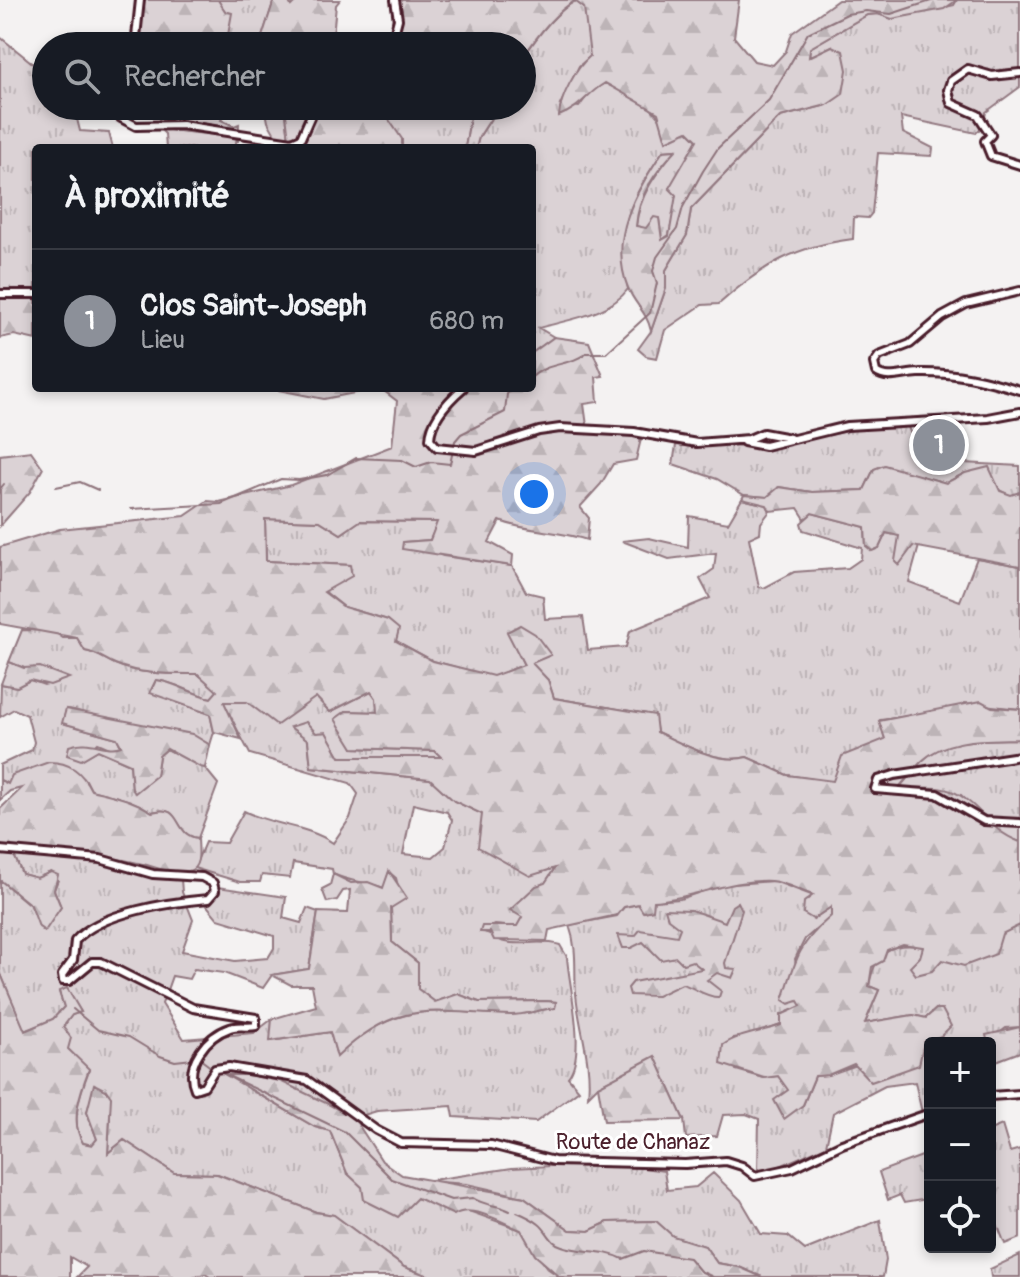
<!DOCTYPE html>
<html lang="fr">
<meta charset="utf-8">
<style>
:root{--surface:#171b24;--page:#20242c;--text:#f1f3f6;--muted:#9ea1a6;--line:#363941;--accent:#8c9099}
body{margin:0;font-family:Pangolin,sans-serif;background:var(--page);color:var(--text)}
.controls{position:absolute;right:24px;bottom:24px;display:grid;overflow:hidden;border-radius:8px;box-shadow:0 4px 12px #0003}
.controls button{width:72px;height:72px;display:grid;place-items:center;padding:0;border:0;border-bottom:2px solid var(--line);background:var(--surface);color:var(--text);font:40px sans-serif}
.you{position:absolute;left:534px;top:494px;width:28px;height:28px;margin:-20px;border:6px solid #fff;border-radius:50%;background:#1a73e8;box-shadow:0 0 0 12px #1a73e833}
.badge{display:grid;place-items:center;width:52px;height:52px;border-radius:50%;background:var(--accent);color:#fff;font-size:26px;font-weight:700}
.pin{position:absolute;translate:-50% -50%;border:4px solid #fff;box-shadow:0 2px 8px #0006}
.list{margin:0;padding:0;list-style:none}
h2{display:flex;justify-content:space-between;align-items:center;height:104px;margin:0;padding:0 32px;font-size:34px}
h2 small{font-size:26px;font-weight:400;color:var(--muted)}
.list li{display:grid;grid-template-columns:52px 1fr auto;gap:24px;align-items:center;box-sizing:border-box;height:144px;padding:0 32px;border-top:2px solid var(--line)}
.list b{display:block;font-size:30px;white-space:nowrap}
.list p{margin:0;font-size:26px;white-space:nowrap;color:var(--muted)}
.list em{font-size:26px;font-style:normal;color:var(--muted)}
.icon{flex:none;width:44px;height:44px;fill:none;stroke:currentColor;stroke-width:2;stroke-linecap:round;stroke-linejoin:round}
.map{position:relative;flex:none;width:1020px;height:1277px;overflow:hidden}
.search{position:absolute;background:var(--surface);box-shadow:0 4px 12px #0003;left:32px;top:32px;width:504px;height:88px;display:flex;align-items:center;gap:20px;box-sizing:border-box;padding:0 28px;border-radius:44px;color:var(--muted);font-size:30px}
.panel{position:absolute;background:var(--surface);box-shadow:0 4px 12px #0003;left:32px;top:144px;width:504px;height:248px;border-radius:8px}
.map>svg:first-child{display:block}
.grass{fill:url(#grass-tufts);stroke:#927880;stroke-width:2;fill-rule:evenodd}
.forest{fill:url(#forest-firs);stroke:#927880;stroke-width:2}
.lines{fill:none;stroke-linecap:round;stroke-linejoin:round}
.stream{stroke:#8d727a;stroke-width:2}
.secondary-casing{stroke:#4a1f2b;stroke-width:12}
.secondary{stroke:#fff;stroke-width:6}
.labels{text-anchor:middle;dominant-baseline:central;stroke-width:6;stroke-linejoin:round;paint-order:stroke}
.street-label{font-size:22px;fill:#4a1f2b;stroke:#fff}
</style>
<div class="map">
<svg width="1020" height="1277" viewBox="0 0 1020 1277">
<defs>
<pattern id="grass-tufts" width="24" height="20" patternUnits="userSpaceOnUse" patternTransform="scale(2)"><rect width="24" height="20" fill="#dbd2d5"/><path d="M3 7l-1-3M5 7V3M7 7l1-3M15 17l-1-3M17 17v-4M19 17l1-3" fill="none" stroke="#bdb4b7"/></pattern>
<pattern id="forest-firs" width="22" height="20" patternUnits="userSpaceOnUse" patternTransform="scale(2)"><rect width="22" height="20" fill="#dbd2d5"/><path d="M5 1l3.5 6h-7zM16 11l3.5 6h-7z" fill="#bdb4b7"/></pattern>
</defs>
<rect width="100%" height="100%" fill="#f4f2f2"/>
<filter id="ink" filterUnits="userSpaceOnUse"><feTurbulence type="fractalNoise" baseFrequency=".0125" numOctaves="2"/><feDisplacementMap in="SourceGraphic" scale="16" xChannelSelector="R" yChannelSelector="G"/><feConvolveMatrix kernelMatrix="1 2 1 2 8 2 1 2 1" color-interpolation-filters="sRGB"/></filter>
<g filter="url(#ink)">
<path class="grass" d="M216 0H274L261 40 228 35 226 12Z
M957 0H1020V87L986 112 983 126 976 133 901 117 903 133 933 148 932 156 878 153 872 213 868 218 854 217 853 239C795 246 763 265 719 304L702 305 665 330 657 358 646 356 638 349 651 331 666 288V270L687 235 691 209 780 117 827 105 832 46 809 57 810 48 867 15 878 14 892 19 954 5Z
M575 1 585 8 591 56 579 66 560 105 579 107 590 92 605 83C625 93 651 102 662 122L688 131 697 140 685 162 669 235 662 240 659 219 646 229 636 226C639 195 656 174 675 150L663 151C628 204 617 224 628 289 609 315 569 319 539 328L554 337 532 353V148H476L479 137 499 106H522L525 82 522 59C535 39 555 12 575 1Z
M0 37 46 74V106H82L76 115 80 131 109 133 113 148H36V296L0 294Z
M265 106H285L289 139 301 148H265L276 136 268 122Z
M367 106H472L465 148H402C401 128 380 119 367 106Z
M160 129 237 137 235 148H166L165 134Z
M868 427H908L917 450 963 463 1020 466V492L1011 496 965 473 946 483 884 466 874 469 864 490 812 492 779 487 767 497 744 495 717 479 673 464 676 445 775 446Z
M742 499 767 505 770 511 761 523 760 533 749 538 759 587 764 588 794 572 848 568 861 559 862 548 803 530 801 523 812 513 865 527 866 546 879 548 886 533 900 536 899 564 912 546H919L909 582 960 601 977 558 1020 566V709L965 703 955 709 880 720 885 739 833 782 787 775 747 757C719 765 683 744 657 732L654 715 554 698 548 680 531 663 550 655 508 632 524 665 493 677 433 661 396 641 388 620 344 607 324 591 350 565 266 561 265 519 320 521 341 534 359 521 438 522 430 540 403 542 443 556 512 566 526 592 543 596 545 619 583 617 588 650 626 647 630 631 710 598 700 579 714 569 716 553 669 559 622 541 649 538 688 547 689 516 728 523Z
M22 630 53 631 63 638H78L85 651C97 653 104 659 115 664 140 675 171 674 198 674L218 691 211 698C191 694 176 682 156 680L150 692 210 714 214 732 210 745C178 726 139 727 104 719 91 717 79 709 66 709L63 723 117 738 121 746 112 749 98 743 81 760 98 750 130 764 132 789 156 776 159 756 167 749 205 768 218 784 198 838C172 835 183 803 152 812 131 798 115 797 91 790L86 780 8 784 0 780V765L32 750 34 742 27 715 14 709 0 717 1 684 17 687 30 680 44 685 67 678 45 669 24 668 9 662Z
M371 691 376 698 378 712 346 711 353 748 435 751 442 757H340L326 733 301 734 308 740 311 767 431 779 454 801 482 814 538 873 555 868 545 883 511 910 523 917 517 927 495 925 481 932C493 932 495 940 505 942 522 946 540 939 560 945L567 957C569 987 587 1054 568 1077L579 1090 536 1122 454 1117 452 1106 377 1111 354 1118 330 1105 249 1089 315 1127 330 1131 347 1173 362 1187 417 1198 457 1212 466 1210 521 1230 547 1268 560 1277H432L404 1267 333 1215 316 1212 218 1174 174 1173 124 1140 108 1153 110 1118 95 1085 87 1112 97 1139 93 1145 83 1143C69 1122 81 1091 89 1070L68 1049 63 1027 72 1015 81 1012 66 989 59 992 64 1007 53 1019 24 1031 0 972V880L31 906 43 931 61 907 54 890 58 880 51 872 37 878 22 874 13 853H0V846C58 852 128 850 181 879L182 892 193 920 182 951 235 961 268 958 274 948V936L218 919 204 902 214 899 218 887 286 897 283 918 301 923 307 908 318 912 309 969 272 975 263 988 224 973 194 969 189 979 172 976 162 1004 184 1039 254 1033 272 1019 271 1041 330 1032 337 1056C398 998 435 1013 511 1014 525 1015 541 1009 555 1008L556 1002 546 1001 479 1002 458 994 435 1002 418 989V963L392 942 391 908 399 890 396 878 389 872 384 888C366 881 351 883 333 874L332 869 293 863 290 878 262 875 260 882H240L194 868 205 842 226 843 244 811C273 826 307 825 333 843L350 818 358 794 350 783 250 754 223 702 316 697 330 712ZM413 804 447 812 452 820 445 847 433 857 403 854Z
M1020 739V842L998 833 961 795 899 788C906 780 912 772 919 764 943 736 987 740 1020 739Z
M774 881 814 896 813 919 831 907 832 916 805 939 795 959 802 1006 781 1015V1025L750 1036 733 1038 736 1070 764 1078 778 1076 803 1105 815 1076 828 1075 941 1036 936 1009 926 1018 913 1015 865 1023 879 990 869 986C875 952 890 941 924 947L921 957 941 960 1020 925V1027L1006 1028 986 1043H930V1110L922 1113 915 1082 885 1086 833 1113 826 1146 771 1170 758 1171 759 1119 746 1114 723 1115 717 1136 686 1138 684 1120 655 1057 598 1086 588 1096C592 1062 579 1028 576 994 574 969 578 950 569 925L617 916 624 907 639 904 644 912 653 910V901L680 899 721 885Z
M1002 1125 1010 1152 1020 1149V1238L1005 1244 997 1224 990 1226V1130Z
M930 1153V1205L927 1199 904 1203 900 1195 888 1200 879 1172Z
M610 1163 664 1171 667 1190 696 1187 713 1173 741 1200 761 1234 788 1236 805 1250 880 1220 886 1260 883 1277H762L739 1267 717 1263 705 1246 672 1236 656 1221 608 1222 589 1231 570 1230 524 1197 467 1184 425 1181 512 1168Z
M1020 1255V1277H991L990 1269Z"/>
<path class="forest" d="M143 0H218L225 11 232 13 228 35 261 40 274 0H288L291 6 297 0H340L336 5 332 46H223L216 40 210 46H138Z
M393 0H739L734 37 754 61 773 65 786 51 792 33 838 0H957L944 9 892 19 878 14 867 15 810 48 809 57 832 46 843 51 847 70 843 94 827 105 780 117 691 209 687 235 666 270V288L651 331C647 312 635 305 628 288 608 237 636 192 663 151L676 150C655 172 638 196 636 226L646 228 654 217 659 218 662 240 669 236 676 195 669 188 697 140 688 131 666 141 658 113 605 83C585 95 583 106 559 116 560 97 576 68 590 56L584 8 575 1C555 12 535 39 522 59V46H410L392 36Z
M158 106H188L194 117H209L213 106H228L221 120 234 126 239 124 238 142 236 137 160 129Z
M285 106 381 108 402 139V148H301L289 139Z
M472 106H499L479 137 476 148H465Z
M0 294 36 296V340L14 335 0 338Z
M554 337 589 342 603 376 596 377 598 402 584 404 587 426 641 439 636 460 613 464 601 484 580 507 589 518 587 540C558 530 528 532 500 521L489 542 513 555 512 566 402 549 403 542 430 540 437 522 360 521 341 534 320 521 265 519 266 561 350 565 352 576 324 592 344 607 388 620 399 629 396 641 433 661 493 676 524 665 507 632 520 625 535 634 551 655 532 663 548 680 554 698 655 715 657 732C683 744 719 765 747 757L787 775 833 781 842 756 885 739 879 721 981 701 992 707 1020 709V739C987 740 946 737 921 762 913 770 907 779 899 787 919 789 944 784 961 796 986 812 988 829 1020 842V925L1002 934 996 954 964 966 942 960 932 971 916 975 910 967 920 957 923 947 903 944 887 950 883 961 872 967 869 986 879 990 865 1023 913 1015 926 1018 936 1009H942L951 1026 941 1036 924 1042 919 1065 871 1082 854 1064 828 1075 815 1076 803 1105 784 1119 774 1100 788 1090 778 1076 764 1078 721 1064 723 1045C738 1034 763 1032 781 1025V1015L801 1006 798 1001 789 1004 783 1000C796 958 798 945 831 916V907L813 919 803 913 804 902 813 895C801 891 785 882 771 881 730 879 694 898 654 901L653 910 643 912 638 904 624 907 617 915 549 930 547 941 494 940 490 932H480L482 926H517L522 917 510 910 536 886 545 883 555 868 530 876 478 847 482 814 454 801 430 779 311 767 308 740 290 727 306 722 316 733 326 732 340 757H441L435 751 353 748 335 719 346 711 377 712 376 698 371 691 330 712 316 697 277 725 247 702H224L241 739 214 732 210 714 150 693 156 680C175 682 191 694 211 698L217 691 198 674C171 674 140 675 115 664 104 659 97 653 85 651L77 638 0 624V547L60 529 185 516 207 501 219 502 291 485 392 446 397 401 380 388H532V353Z
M268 388H380L324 399Z
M31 451 43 468 30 492 0 526V455Z
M884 465 946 483 965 473 989 467 1000 491 1011 495 1020 492V566L913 546 899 565 895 561 899 536 886 533 879 548 872 551 866 546 865 527 812 513 805 519 798 508 770 511 767 505 742 499 744 495 767 497 779 487 812 492 864 490 874 469Z
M9 662 24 668 40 667 69 678 50 685 30 680 17 687 1 684Z
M66 709 192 734 210 745 205 768 200 767 167 749 159 756 156 776 135 793 132 789 130 764 98 750 81 760 67 755 69 746C90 738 106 752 121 746L117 738 62 723Z
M49 762C70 762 82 772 91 790 114 796 132 799 152 812 184 803 172 835 198 838 198 848 202 867 189 871 177 875 158 868 147 865 99 853 49 851 0 846V809L22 788 10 791 0 800V780L8 784 12 775Z
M0 853H13L22 874 37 878 51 872 58 875 54 890 61 907 45 931 39 927 31 905 0 880Z
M389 871 407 898 391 908 392 942 418 963V989L435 1002 458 994 479 1002 546 1001 556 1002 555 1008C541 1009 525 1015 511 1015 433 1013 399 997 337 1057L330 1032 270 1041 272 1019 316 1006 312 985H291L272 975 309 969 318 912 348 913 350 890 343 891 337 900 327 902 322 889 330 885 333 874 351 883 368 882 383 888Z
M738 902 742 910 725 963 726 968 736 969 732 978 717 973 707 980 721 991 719 997C707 998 694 987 682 984L657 996 630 995 628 988 633 982 702 969 692 961 683 964 676 957 661 960 643 942 631 948H623L618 935 635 936 640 930 677 936 680 928 668 919 665 909 691 910 725 922 732 906Z
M0 972 25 1031 53 1019 64 1007 59 991 67 988 81 1012 72 1015 63 1027 71 1038 68 1049 89 1069C81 1090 69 1122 83 1143L92 1145 97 1139 87 1112 94 1084 106 1090 111 1097 108 1153 124 1140 174 1173 217 1174 316 1212 334 1215 404 1267 432 1277H210L205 1274 192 1277H77L87 1267 70 1257V1277H0Z
M1020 1027V1052L996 1061 991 1057 986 1035Z
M655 1056 684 1120 604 1121 598 1086Z
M226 1075H248L280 1081 330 1105 354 1118 382 1161 402 1175 524 1197 570 1230 589 1231 608 1222 656 1221 673 1236 705 1246 717 1263 739 1267 762 1277H560L535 1255 521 1230C503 1223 471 1203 454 1215L417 1198 398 1217 364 1200 362 1187 347 1173 330 1131 315 1127Z"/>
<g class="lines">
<path class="stream" d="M532 377C547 362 571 366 586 353H606L650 313 657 283 653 271 657 257 677 229 683 207 703 171 718 148 769 100 808 33 847 14 866 11 891 14 934 0
M56 487 80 482 98 490
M0 489 4 484
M131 509 221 504 281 479 299 480 327 475 356 458 402 460 416 467 431 462 450 464 455 441 461 434 505 412 507 394 513 388
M73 1009 98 1030 129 1037 160 1056 175 1061 193 1059
M200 1059 212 1068
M218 1071 345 1132 392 1179 451 1200 473 1198C484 1206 497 1204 510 1211
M517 1212C524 1215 533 1219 539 1224 548 1231 550 1243 562 1246 581 1253 604 1249 623 1259L644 1251 689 1258 700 1271 713 1277"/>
<defs>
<path id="secondary" d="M135 46 140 0
M391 46 398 19 395 0
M118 106 121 118 136 126 182 125 292 142 301 138 315 106
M985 141 991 135 978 115 951 103 948 90 951 81 968 69 992 76 1020 73
M985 141 991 156 1020 165
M1020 291 966 304 942 317 910 344 879 356 874 363 876 372C887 381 905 373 919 373 955 372 986 380 1020 390
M0 294H36
M463 388C448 401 431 419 430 439L437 447 476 451 539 431 560 428 634 432 697 443 749 439 763 433 790 438
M744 442 765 446 847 426 988 418 1020 412
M1020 756 894 775 878 780 875 789 937 794 984 821 1020 823
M0 850 100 859 153 874 202 877 213 883 215 891 208 899C173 902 99 912 75 941L73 960 62 975 63 981H69L92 962H101L193 1008 256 1018V1026C248 1028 239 1025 230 1028 207 1036 184 1064 195 1089L204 1086 215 1069 229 1067 307 1080 376 1130 401 1143 491 1145 554 1161 685 1164 726 1161 742 1166 755 1176 792 1168 842 1144 930 1113
M990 1096 1020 1094"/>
</defs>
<use href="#secondary" class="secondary-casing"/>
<use href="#secondary" class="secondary"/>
</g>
</g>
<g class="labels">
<g class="street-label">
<text x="633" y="1142">Route de Chanaz</text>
</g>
</g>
</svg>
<div class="controls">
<button>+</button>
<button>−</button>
<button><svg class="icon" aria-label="locate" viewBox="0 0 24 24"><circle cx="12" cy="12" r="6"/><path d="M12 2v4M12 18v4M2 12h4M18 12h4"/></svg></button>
</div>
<div class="you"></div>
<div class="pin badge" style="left:939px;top:445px">1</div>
<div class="search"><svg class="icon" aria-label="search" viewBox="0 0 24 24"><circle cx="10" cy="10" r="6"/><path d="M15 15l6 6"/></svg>Rechercher</div>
<section class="panel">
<h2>À proximité<small></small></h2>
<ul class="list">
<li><span class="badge">1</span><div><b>Clos Saint-Joseph</b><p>Lieu</p></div><em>680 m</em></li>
</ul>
</section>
</div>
